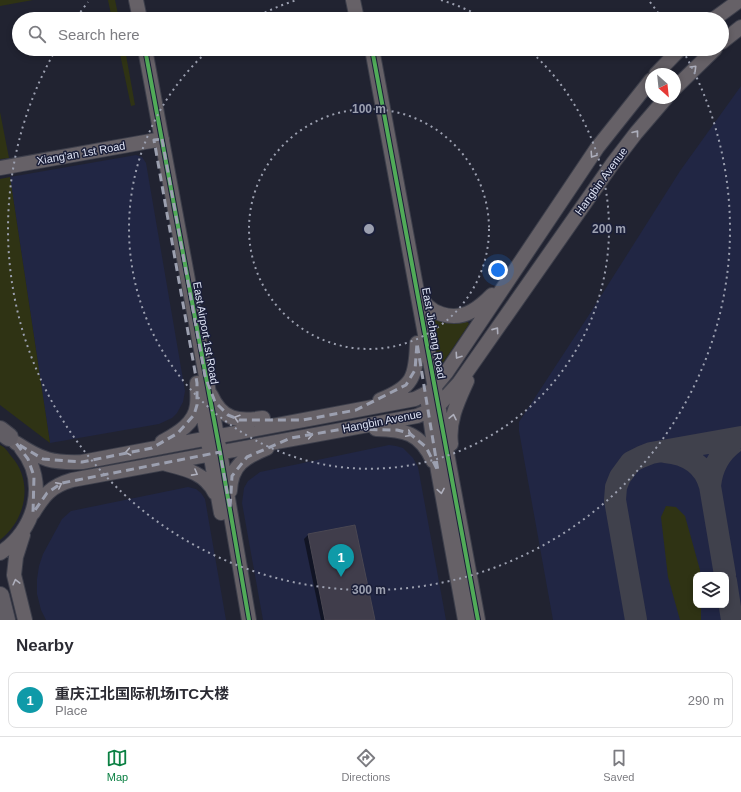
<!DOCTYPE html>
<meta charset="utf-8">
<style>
:root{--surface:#fff;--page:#f7f7f7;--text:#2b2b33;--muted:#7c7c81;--line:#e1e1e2;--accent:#0b8043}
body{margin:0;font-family:Arial,"Noto Sans SC",sans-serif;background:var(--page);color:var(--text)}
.controls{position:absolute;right:12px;bottom:12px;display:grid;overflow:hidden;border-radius:8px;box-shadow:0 2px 6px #0003}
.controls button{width:36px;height:36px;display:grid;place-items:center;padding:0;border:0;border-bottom:1px solid var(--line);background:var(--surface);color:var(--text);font:20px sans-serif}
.compass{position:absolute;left:645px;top:68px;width:36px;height:36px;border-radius:50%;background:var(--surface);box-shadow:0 2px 6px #0003;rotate:153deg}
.you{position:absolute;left:498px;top:270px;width:14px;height:14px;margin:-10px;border:3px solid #fff;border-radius:50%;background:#1a73e8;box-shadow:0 0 0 6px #1a73e833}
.badge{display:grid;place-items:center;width:26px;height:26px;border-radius:50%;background:var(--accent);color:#fff;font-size:13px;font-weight:700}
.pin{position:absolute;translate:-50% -33px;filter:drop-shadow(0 1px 2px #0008)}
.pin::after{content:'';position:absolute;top:21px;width:14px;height:12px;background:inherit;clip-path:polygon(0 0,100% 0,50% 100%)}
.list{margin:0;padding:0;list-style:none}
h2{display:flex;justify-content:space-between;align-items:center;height:52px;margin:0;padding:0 16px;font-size:17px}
h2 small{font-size:13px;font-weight:400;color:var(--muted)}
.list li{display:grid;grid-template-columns:26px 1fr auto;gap:12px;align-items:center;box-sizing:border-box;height:56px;margin:0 8px 8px;padding:0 8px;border:1px solid var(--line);border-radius:8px}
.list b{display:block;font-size:15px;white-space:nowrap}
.list p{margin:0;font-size:13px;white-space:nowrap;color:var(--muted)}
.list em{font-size:13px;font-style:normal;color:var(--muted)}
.icon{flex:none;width:22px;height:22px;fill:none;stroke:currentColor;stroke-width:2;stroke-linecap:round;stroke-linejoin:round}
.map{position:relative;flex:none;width:741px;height:620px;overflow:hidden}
.search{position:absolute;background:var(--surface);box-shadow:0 2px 6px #0003;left:12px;right:12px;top:12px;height:44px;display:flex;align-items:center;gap:10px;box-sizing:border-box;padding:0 14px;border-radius:22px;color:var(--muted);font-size:15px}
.sheet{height:116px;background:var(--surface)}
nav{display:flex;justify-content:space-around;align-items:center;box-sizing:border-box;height:56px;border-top:1px solid var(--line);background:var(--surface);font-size:11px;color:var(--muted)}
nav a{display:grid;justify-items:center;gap:2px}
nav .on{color:var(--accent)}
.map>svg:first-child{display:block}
.built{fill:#212644;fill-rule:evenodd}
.green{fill:#2f3314}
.shadow{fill:#0007}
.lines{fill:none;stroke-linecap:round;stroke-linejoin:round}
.taxiway{stroke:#40414c;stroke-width:22}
.building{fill:#403d4b;stroke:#4a4752}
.secondary-casing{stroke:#3d3f4b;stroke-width:16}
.highway-casing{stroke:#3d3f4b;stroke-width:20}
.secondary{stroke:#666167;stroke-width:14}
.highway{stroke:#615d64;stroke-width:18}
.cycleway-casing{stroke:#1a1e38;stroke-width:6}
.cycleway{stroke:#51ab58;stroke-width:4}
.oneway{stroke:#aeafbc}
.marked{fill:none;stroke:#9ca0b0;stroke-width:3;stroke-dasharray:8 5;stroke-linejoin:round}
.ring{fill:none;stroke:#9ca0b0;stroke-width:2;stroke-dasharray:2 4}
.labels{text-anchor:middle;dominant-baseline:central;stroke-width:3;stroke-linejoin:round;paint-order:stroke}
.street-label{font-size:11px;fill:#dee3f4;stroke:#1a1e38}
.centre{fill:#9ca0b0;stroke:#1a1e38;stroke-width:2}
.ring-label{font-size:12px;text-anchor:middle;font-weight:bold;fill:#9ca0b0;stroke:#1a1e38;stroke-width:3;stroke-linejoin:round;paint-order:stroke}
</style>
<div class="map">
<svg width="741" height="620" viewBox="0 0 741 620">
<rect width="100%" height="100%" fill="#212331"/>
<path class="built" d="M741 86V620H553L519 431V422L587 318 680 171ZM696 575H726V605H696Z
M136 155 142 157 146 163 185 391 183 402 177 413 172 418 159 424 50 443 10 177Z
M389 445 396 446 403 448 413 458 418 467 446 620H263L242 503 244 488 248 481 260 472Z
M188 487 196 489 201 493 205 499 226 620H46L41 610 37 594V579L39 566 43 554 62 519 71 511Z"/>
<path class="green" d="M0 0H33L0 6Z
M108 0H115L119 19H112Z
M123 53 126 55 135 105 131 106 120 54Z
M0 112 9 158 0 159Z
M10 177 50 443 0 405V179Z
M428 314 466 320 469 324 440 367 435 365Z
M0 445C5 447 8 452 11 456 34 481 26 520 0 540Z
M666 506 676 507 685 516 700 570V575H696V605H701V620H680L668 577 661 517Z"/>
<path class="shadow" d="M308 535 374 620H321L304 539Z"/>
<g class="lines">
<path class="taxiway" d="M665 452C687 454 704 464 710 486L725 575
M710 486C712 465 723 448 741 438
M726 581 732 620
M636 620 615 500 616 487 620 477 631 462 641 457 651 453 741 437"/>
</g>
<path class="building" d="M355 525 375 620H325L308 534Z"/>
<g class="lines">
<defs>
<path id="secondary" d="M136 0 140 19
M353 0 357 19
M714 19 740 0
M722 42 741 27
M145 49 220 452 249 620
M372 49 478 620
M656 74 680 49
M675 88 715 49
M0 168 162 139
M419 293C427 314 453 322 472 311 480 307 486 301 492 295
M211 395C222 420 238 422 263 418
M380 400C413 387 416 377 417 343
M428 404 438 471 465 620
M202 408 221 513
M376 429C404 430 420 432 433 461
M162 442C176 434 195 424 197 405 198 398 197 390 197 383
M16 443C42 460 52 463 82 462L415 399 431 391 446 373 597 148 651 80
M451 444C448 421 458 401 467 381
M166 464C186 469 205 473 215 493
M230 491C231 465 245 457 267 448
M33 513C44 495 51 486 72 480L417 416 429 411 438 406 459 383 613 163 636 133 666 98
M23 535 16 557 14 575 25 620
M0 553C35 531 49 482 21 448"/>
<path id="highway" d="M0 430 9 437
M0 596 6 620"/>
</defs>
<use href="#secondary" class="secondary-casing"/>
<use href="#highway" class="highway-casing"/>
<use href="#secondary" class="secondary"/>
<use href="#highway" class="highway"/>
<defs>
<path id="cycleway" d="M145 49 220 452 249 620
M372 49 478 620"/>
</defs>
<use href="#cycleway" class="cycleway-casing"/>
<use href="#cycleway" class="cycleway"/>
</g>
<defs><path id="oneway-chevron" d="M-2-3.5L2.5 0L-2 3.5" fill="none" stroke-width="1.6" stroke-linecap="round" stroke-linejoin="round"/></defs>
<g class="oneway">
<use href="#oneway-chevron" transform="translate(694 68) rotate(-45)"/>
<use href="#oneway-chevron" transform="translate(636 133) rotate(-52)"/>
<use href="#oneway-chevron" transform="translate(593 155) rotate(124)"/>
<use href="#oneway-chevron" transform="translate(496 330) rotate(-55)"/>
<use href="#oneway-chevron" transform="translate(458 356) rotate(124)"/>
<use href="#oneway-chevron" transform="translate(453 417) rotate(-78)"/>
<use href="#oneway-chevron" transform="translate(237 418) rotate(-163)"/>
<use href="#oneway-chevron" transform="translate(409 434) rotate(26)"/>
<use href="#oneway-chevron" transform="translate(310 435) rotate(-11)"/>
<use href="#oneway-chevron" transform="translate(128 452) rotate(169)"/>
<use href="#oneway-chevron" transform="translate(195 473) rotate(29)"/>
<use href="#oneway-chevron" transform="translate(59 485) rotate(-27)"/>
<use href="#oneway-chevron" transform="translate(441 491) rotate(80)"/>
<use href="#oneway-chevron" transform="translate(16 582) rotate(-104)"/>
</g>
<path class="marked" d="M162 139 205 376 215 402 228 415 240 420H303L356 410 406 385 415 370 417 343 438 471 426 447 409 433 397 430 343 429 291 438 247 457 232 476 230 509 220 452 62 483 47 493 33 513 34 476 28 459 16 443 43 459 82 462 152 448 178 433 194 415 197 405V383L154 140Z"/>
<g class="ring">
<circle cx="369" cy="229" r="120"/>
<path d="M254 18A240 240 0 0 1 297 0M441 0A240 240 0 0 1 484 18M528 49A240 240 0 1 1 210 49"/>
<path d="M77 17A361 361 0 0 1 88 2M650 2A361 361 0 0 1 661 17M683 51A361 361 0 1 1 55 51"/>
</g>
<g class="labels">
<g class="street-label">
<text transform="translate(81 153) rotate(-10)">Xiang'an 1st Road</text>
<text transform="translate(601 181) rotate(-54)">Hangbin Avenue</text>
<text transform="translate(206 333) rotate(80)">East Airport 1st Road</text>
<text transform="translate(434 333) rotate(80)">East Jichang Road</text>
<text transform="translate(382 421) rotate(-11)">Hangbin Avenue</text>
</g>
</g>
<circle cx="369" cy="229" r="6" class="centre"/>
<g class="ring-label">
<text x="369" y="113">100 m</text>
<text x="609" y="233">200 m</text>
<text x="369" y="594">300 m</text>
</g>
</svg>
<div class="controls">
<button><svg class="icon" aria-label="layers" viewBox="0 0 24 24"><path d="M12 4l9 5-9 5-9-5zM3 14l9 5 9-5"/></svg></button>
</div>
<svg class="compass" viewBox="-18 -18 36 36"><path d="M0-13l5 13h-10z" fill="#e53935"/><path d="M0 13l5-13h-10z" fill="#7c7c81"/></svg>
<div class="you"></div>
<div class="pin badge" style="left:341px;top:577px;background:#0f9aa8">1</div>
<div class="search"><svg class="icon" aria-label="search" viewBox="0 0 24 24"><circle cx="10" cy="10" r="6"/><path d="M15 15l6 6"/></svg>Search here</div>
</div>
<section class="sheet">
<h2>Nearby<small></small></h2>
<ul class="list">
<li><span class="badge" style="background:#0f9aa8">1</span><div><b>重庆江北国际机场ITC大楼</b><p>Place</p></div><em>290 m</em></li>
</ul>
</section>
<nav>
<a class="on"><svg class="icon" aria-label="map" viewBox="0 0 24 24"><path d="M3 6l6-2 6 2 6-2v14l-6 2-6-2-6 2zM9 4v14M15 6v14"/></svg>Map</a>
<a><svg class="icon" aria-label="directions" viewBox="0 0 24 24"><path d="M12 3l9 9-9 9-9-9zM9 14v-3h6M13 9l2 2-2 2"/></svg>Directions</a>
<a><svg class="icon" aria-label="saved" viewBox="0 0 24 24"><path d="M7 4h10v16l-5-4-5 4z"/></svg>Saved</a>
</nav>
